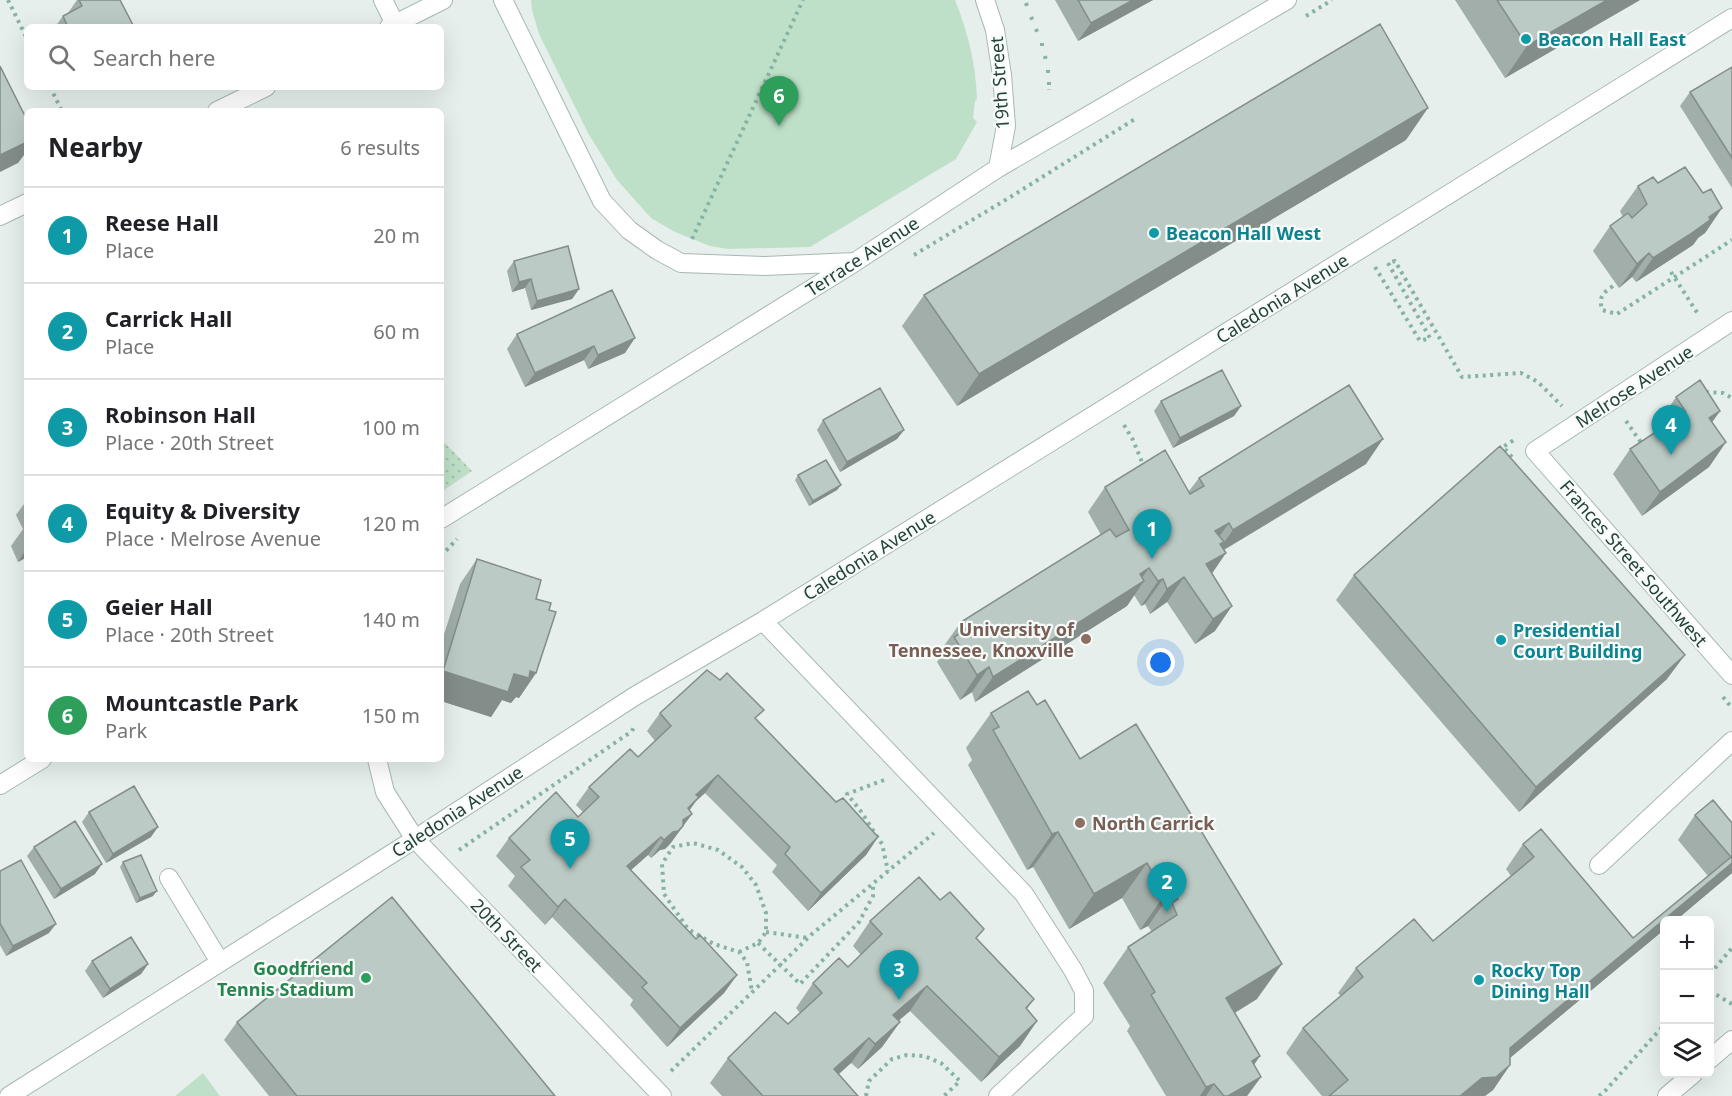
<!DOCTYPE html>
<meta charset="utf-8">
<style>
:root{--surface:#fff;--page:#f2f2f2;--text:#202124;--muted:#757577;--line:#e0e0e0;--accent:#d93025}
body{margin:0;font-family:"Noto Sans",sans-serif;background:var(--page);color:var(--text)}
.controls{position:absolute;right:18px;bottom:18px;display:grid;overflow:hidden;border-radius:9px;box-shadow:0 6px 24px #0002}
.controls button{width:54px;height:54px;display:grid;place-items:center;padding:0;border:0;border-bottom:2px solid var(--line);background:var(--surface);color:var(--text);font:30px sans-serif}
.you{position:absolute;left:1161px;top:663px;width:21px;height:21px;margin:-15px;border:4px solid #fff;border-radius:50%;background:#1a73e8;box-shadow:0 0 0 9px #1a73e833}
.badge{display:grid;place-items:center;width:39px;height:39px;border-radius:50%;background:var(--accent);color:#fff;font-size:20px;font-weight:700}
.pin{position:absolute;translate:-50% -50px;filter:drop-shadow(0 2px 3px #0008)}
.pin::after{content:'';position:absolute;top:32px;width:21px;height:18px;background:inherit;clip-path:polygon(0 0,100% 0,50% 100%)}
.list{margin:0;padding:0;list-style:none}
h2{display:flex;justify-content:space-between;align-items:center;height:78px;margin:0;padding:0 24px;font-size:26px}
h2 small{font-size:20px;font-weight:400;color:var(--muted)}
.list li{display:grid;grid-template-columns:39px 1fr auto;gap:18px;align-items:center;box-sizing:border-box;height:96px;padding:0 24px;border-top:2px solid var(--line)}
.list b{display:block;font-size:22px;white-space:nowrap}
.list p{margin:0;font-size:20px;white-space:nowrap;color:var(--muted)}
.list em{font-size:20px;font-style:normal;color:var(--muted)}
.icon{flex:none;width:33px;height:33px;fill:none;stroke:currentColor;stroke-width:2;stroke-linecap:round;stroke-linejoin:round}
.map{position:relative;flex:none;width:1732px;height:1096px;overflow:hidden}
.search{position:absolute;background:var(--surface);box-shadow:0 6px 24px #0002;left:24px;top:24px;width:420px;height:66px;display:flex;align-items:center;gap:15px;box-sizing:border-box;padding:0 21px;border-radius:9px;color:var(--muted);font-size:22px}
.panel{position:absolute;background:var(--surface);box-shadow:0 6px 24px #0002;left:24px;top:108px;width:420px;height:654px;border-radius:9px}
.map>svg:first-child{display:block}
.park{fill:#bfe0c8}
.garden{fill:url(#garden-dots)}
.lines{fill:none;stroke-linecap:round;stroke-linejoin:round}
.minor-casing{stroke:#a8b8b2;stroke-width:20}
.path{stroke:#86b3a5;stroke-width:4;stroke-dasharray:3 4.5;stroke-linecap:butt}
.minor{stroke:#fff;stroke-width:18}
.wall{fill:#a1aea9}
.shaded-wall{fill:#838d89}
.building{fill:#bbcac4;stroke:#838d89;stroke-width:1.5}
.culture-dot{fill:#0f9aa8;stroke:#f7fbf9;stroke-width:2}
.education-dot{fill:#8d6e63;stroke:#f7fbf9;stroke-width:2}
.leisure-dot{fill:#2e9e5b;stroke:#f7fbf9;stroke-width:2}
.labels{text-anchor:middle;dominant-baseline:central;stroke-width:4.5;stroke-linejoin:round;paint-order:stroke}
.culture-label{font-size:18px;font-weight:bold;fill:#0d838f;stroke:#f7fbf9;text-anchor:start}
.street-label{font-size:18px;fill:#24423a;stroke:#f7fbf9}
.education-label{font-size:18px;font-weight:bold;fill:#785e54;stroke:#f7fbf9;text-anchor:end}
.leisure-label{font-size:18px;font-weight:bold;fill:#27864d;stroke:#f7fbf9;text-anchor:end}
</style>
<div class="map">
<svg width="1732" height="1096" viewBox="0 0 1732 1096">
<defs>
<pattern id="garden-dots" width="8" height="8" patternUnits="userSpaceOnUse" patternTransform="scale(1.5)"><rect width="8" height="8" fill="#bfe0c8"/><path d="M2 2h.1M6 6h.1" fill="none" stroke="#a4c1ad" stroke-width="1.8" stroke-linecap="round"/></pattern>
</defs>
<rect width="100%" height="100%" fill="#e6efeb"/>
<path class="park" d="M531 0H955C968 32 976 65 977 99L975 101 973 118 977 122 956 159 810 247 728 249 710 246 675 232 651 218 617 180 588 133 539 34 532 10Z
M203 1073 220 1096H175Z"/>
<path class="garden" d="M441 439 472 471 441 492Z"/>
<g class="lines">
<defs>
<path id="minor" d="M383 0 395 24
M503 0 602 201 629 230 657 250 681 263 765 266 854 262
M985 0 995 30 1002 75 1006 126 998 168
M389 27 443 0
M217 111 266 87
M0 216 27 203
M1732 321 1535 451 1732 675
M441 519 855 262 998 168 1287 0
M763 621 1024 894 1073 970 1084 991V1016L998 1096
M377 759 385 792 415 839 662 1096
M0 785 42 759
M1599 865 1732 741
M169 878 220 962
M1710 1059 1732 1040
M9 1096 415 839 635 696 763 621 1732 18
M1667 1096 1693 1074"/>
</defs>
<use href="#minor" class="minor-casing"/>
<path class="path" d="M8 0 27 39
M1026 3 1028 9
M1306 16 1332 0
M1031 17 1033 21
M1036 29 1038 34
M1042 43V47
M1045 56 1046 61
M1048 70V76
M1049 82V90
M50 87 62 111
M692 239 803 0
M914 255 1012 196 1135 119
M1375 267 1420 341 1430 338 1388 263 1395 261 1462 377 1521 373 1538 382 1562 406
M1671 272 1698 314
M1613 286C1602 294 1599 296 1602 310L1617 314 1732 240
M1706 392 1723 393 1732 398
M1626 421 1642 444
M1124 425 1133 440 1144 467
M1512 457 1503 447 1514 440
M441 556 457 539
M1723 697 1732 708
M884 780 847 794 860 810 882 844 888 871
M459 850 632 731 634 727
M766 932 808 938
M758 943 800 984 859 922 873 896V884
M739 952 758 943 766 932V913L756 885 742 867 718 850 693 843 673 847 662 864 664 894 688 929 714 944 739 952 747 962 752 992
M1710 974 1732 948
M1710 991 1732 1004
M671 1071 812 934 934 833
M866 1096 869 1081 892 1059 907 1055 924 1056 941 1063 960 1081 944 1096
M1599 1096 1605 1091 1664 1025"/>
<use href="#minor" class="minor"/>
</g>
<path class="wall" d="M77 0H120L134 27H55L63 16 68 13Z
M1055 0H1153L1078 41Z
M1455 0H1640L1505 78Z
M1732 67V188L1680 106 1690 92Z
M1406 140 957 406 902 326 924 295Z
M1658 183 1703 193 1722 208 1705 233 1698 238 1693 245 1636 282 1632 277 1619 288 1593 251 1610 226 1623 217 1620 211 1638 186Z
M514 261 579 289 572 299 531 310 525 288 512 292 507 271Z
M612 290 625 353 588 369 584 360 525 387 507 349 517 334Z
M1676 397 1720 411 1712 422 1726 442 1709 467 1642 516 1613 474 1630 449 1663 428 1659 422Z
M1161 401 1241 406 1234 416 1173 448 1154 411Z
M823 420 904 430 897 439 840 472 817 430Z
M1366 464 1224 550 1212 573 1215 631 1195 644 1167 602 1150 614 1145 604 1141 606 1134 595 1127 606 975 702 972 692 960 700 937 662 945 650 943 647 961 622 1101 535 1088 512 1105 487 1189 491 1199 478Z
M798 475 841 485 837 490 809 506 795 480Z
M27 500V557L18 562 11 546 23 529 16 515Z
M477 559 536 599 549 610 536 673 519 698 516 697 511 703 502 700 491 717 441 701V644L460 584Z
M1354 575 1667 679 1519 812 1336 600Z
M1037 705 1080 759 1257 999 1235 1013 1260 1056 1254 1065 1261 1077 1247 1096H1166L1127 1031 1130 1026 1103 983 1128 947 1152 932 1148 926 1140 930 1122 898 1069 929 1033 867 1027 870 968 765 972 760 966 748 991 713Z
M660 713 757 720 836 802 878 837 866 855 808 911 772 872 777 865 705 793 696 801 689 811 692 814 670 844 665 849 660 850 651 858 648 855 631 870 696 939 737 975 724 993 667 1047 630 1005 633 1000 552 917 545 925 508 886 515 876 496 856 509 838 578 817 583 812 576 805 589 787 638 757 655 741 647 731Z
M89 812 151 837 106 863 82 822Z
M1695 815 1732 823V873L1675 921H1665V929L1510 1058V1065L1493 1090 1485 1096H1322L1286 1053 1303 1028 1341 996 1338 993 1356 968 1433 941 1511 876 1506 869 1523 844 1633 938 1708 876 1678 840Z
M34 847 95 874 54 899 27 856Z
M123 862 153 896 136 903 120 867Z
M0 871 49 933 6 956 0 945Z
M940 900 1034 999 1027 1009 1037 1021 1020 1046 981 1082 910 1011 898 1021 900 1022 882 1047 858 1069 851 1063 838 1075 858 1096H722L710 1083 728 1058 788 1024 800 1013 796 1008 813 983 848 967 861 955 853 946 870 921Z
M92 961 148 964 141 974 103 998 85 971Z
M237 1022 555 1096H269L224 1040Z"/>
<path class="shaded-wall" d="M1133 0H1153L1078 41 1091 23Z
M1607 0H1640L1505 78 1527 46Z
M1428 108 1406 140 957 406 979 374Z
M27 142V151L18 163 0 172V155Z
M1722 208 1705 233 1698 238 1693 245 1636 282 1653 258Z
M1649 253 1632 277 1619 288 1637 264Z
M531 279 525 288 512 292 519 282Z
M579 289 572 299 531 310 537 301Z
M635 338 625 353 588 369 598 355Z
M594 346 584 360 525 387 535 373Z
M1241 406 1234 416 1173 448 1180 438Z
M1720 411 1703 435 1709 418Z
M904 430 897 439 840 472 847 462Z
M1383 439 1366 464 1215 555 1233 530Z
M1726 442 1709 467 1642 516 1660 492Z
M841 485 837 490 809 506 813 501Z
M1229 523 1211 548 1215 531Z
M1224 542 1210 562 1226 553 1209 578 1190 586 1220 544Z
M27 548V557L18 562Z
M1149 568 1136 586 1144 581 1127 606 975 702 993 677Z
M1184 577 1167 602 1150 614 1167 589Z
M1163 579 1145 604 1141 606 1158 581Z
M1232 606 1215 631 1195 644 1213 619Z
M1685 655 1667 679 1519 812 1536 787Z
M989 667 972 692 960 700 977 675Z
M443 671 514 674 530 671 536 673 519 698 516 697 511 703 502 700 491 717 441 701V673Z
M718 775 705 793 696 801 686 815 675 826 696 795Z
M692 814 670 844 665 849 660 850 651 858 664 840 683 820Z
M158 827 151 837 106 863 113 854Z
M1058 832 1033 867 1027 870 1052 834Z
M661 837 648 855 614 885 627 866Z
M878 837 866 855 808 911 821 893Z
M1147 863 1122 898 1069 929 1094 894Z
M1732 863V873L1675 921H1665V929L1493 1072 1510 1048Z
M102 864 95 874 54 899 61 889Z
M1173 890 1148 926 1140 930 1165 894Z
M157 891 153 896 136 903 140 898Z
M565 899 552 917 545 925 558 907Z
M56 924 49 933 6 956 13 946Z
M148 964 141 974 103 998 110 989Z
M1282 964 1257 999 1201 1033 1226 998Z
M737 975 724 993 667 1047 680 1028Z
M927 986 910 1011 876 1040 893 1015Z
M1037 1021 1020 1046 981 1082 999 1057Z
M900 1022 882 1047 858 1069 875 1044Z
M869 1038 851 1063 816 1094 834 1069Z
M1260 1056 1235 1091 1252 1061Z
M1510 1065 1493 1090 1485 1096H1460L1482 1078Z
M1261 1077 1247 1096H1228Z
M1214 1084 1206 1096H1200L1206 1087Z"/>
<path class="building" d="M79 0H120L134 27H68L63 16 82 6Z
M1078 0H1133L1091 23Z
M1497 0H1607L1527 46Z
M1380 24 1428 108 979 374 924 295Z
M0 66 27 120V142L0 155Z
M1732 67V158L1690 92Z
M1685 167 1703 193 1711 189 1722 208 1709 217 1710 220 1689 235 1653 258 1649 253 1637 264 1610 226 1628 213 1632 218 1647 204 1638 186 1653 177 1658 183Z
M568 246 579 289 537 301 531 279 519 282 514 261Z
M612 290 635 338 598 355 594 346 535 373 517 334Z
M1222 370 1241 406 1180 438 1161 401Z
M1700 380 1720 411 1709 418 1726 442 1660 492 1630 449 1686 412 1676 397Z
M1349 385 1383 439 1233 530 1229 523 1215 531 1224 542 1220 544 1226 553 1206 564 1232 606 1213 619 1184 577 1167 589 1163 579 1158 581 1149 568 1140 574 1144 581 993 677 989 667 977 675 954 637 966 630 961 622 1110 529 1116 537 1129 530 1105 487 1165 450 1190 494 1204 486 1199 478Z
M880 388 904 430 847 462 823 420Z
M1500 446 1685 655 1536 787 1354 575Z
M826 460 841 485 813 501 798 475Z
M477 559 541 580 536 599 551 603 549 610 556 612 536 673 530 671 529 678 514 674 508 692 443 671Z
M707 670 720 680 727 673 764 710 755 718 836 802 843 798 878 837 821 893 785 854 790 847 718 775 696 795 699 797 688 808 692 814 683 820V826L678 831 673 832 664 840 661 837 627 866 696 939 700 935 737 975 680 1028 642 987 647 983 565 899 558 907 521 867 530 860 509 838 556 792 578 817 599 797 589 787 630 749 638 757 671 726 660 713Z
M1028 691 1037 705 1045 700 1080 759 1136 724 1282 964 1226 998 1260 1056 1252 1061 1261 1077 1228 1096H1224L1214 1084 1206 1087 1151 995 1155 992 1128 947 1177 915 1172 903 1178 899 1173 890 1165 894 1147 863 1094 894 1058 832 1052 834 993 730 999 727 991 713Z
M134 786 158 827 113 854 89 812Z
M1713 800 1732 823V863L1510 1048V1065L1496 1077 1482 1078 1460 1096H1329L1348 1080 1303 1028 1363 977 1356 968 1414 919 1433 941 1534 857 1523 844 1541 829 1633 938 1731 857 1695 815Z
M75 821 102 864 61 889 34 847Z
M141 855 157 891 140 898 123 862Z
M21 860 56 924 13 946 0 923V871Z
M919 877 940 900 950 892 984 929 976 938 1034 999 1026 1008 1037 1021 999 1057 927 986 893 1015 900 1022 875 1044 869 1038 834 1069 858 1096H763L728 1058 775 1012 788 1024 822 993 813 983 839 958 848 967 882 934 870 921Z
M392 897 555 1096H297L237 1022Z
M131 937 148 964 110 989 92 961Z"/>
<g class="culture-dot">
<circle cx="1526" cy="39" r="6"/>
<circle cx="1154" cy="233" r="6"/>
<circle cx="1501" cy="640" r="6"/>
<circle cx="1479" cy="980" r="6"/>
</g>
<g class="education-dot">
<circle cx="1086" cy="639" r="6"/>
<circle cx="1080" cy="823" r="6"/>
</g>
<circle class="leisure-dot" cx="366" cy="978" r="6"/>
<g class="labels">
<g class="culture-label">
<text x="1538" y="39">Beacon Hall East</text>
<text x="1166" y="233">Beacon Hall West</text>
<text x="1513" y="630">Presidential<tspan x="1513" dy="21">Court Building</tspan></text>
<text x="1491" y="970">Rocky Top<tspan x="1491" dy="21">Dining Hall</tspan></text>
</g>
<g class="street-label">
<text transform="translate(999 83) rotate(-94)">19th Street</text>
<text transform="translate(862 256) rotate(-33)">Terrace Avenue</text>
<text transform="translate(1282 298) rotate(-32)">Caledonia Avenue</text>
<text transform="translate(1634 386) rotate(-33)">Melrose Avenue</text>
<text transform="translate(869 555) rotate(-32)">Caledonia Avenue</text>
<text transform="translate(1634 563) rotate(49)">Frances Street Southwest</text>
<text transform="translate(457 811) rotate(-33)">Caledonia Avenue</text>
<text transform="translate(507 935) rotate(46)">20th Street</text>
</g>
<g class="education-label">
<text x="1074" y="629">University of<tspan x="1074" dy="21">Tennessee, Knoxville</tspan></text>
<text x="1092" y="823" text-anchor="start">North Carrick</text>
</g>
<g class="leisure-label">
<text x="354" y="968">Goodfriend<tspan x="354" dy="21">Tennis Stadium</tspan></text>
</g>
</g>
</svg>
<div class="controls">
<button>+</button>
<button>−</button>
<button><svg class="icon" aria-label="layers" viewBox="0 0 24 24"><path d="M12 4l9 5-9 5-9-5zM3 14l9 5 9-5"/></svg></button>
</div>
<div class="you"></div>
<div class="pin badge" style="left:1152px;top:559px;background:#0f9aa8">1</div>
<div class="pin badge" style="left:1167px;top:912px;background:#0f9aa8">2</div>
<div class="pin badge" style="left:899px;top:1000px;background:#0f9aa8">3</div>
<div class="pin badge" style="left:1671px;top:455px;background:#0f9aa8">4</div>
<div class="pin badge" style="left:570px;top:869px;background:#0f9aa8">5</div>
<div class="pin badge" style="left:779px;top:126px;background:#2e9e5b">6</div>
<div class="search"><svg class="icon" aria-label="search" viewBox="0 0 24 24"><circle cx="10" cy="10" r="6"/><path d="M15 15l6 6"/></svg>Search here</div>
<section class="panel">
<h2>Nearby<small>6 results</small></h2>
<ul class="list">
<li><span class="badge" style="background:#0f9aa8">1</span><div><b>Reese Hall</b><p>Place</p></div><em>20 m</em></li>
<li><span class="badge" style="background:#0f9aa8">2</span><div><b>Carrick Hall</b><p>Place</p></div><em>60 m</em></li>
<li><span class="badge" style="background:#0f9aa8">3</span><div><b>Robinson Hall</b><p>Place · 20th Street</p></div><em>100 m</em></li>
<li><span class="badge" style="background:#0f9aa8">4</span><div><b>Equity &amp; Diversity</b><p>Place · Melrose Avenue</p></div><em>120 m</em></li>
<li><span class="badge" style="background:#0f9aa8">5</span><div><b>Geier Hall</b><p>Place · 20th Street</p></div><em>140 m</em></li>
<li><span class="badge" style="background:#2e9e5b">6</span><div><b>Mountcastle Park</b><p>Park</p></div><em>150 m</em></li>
</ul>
</section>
</div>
